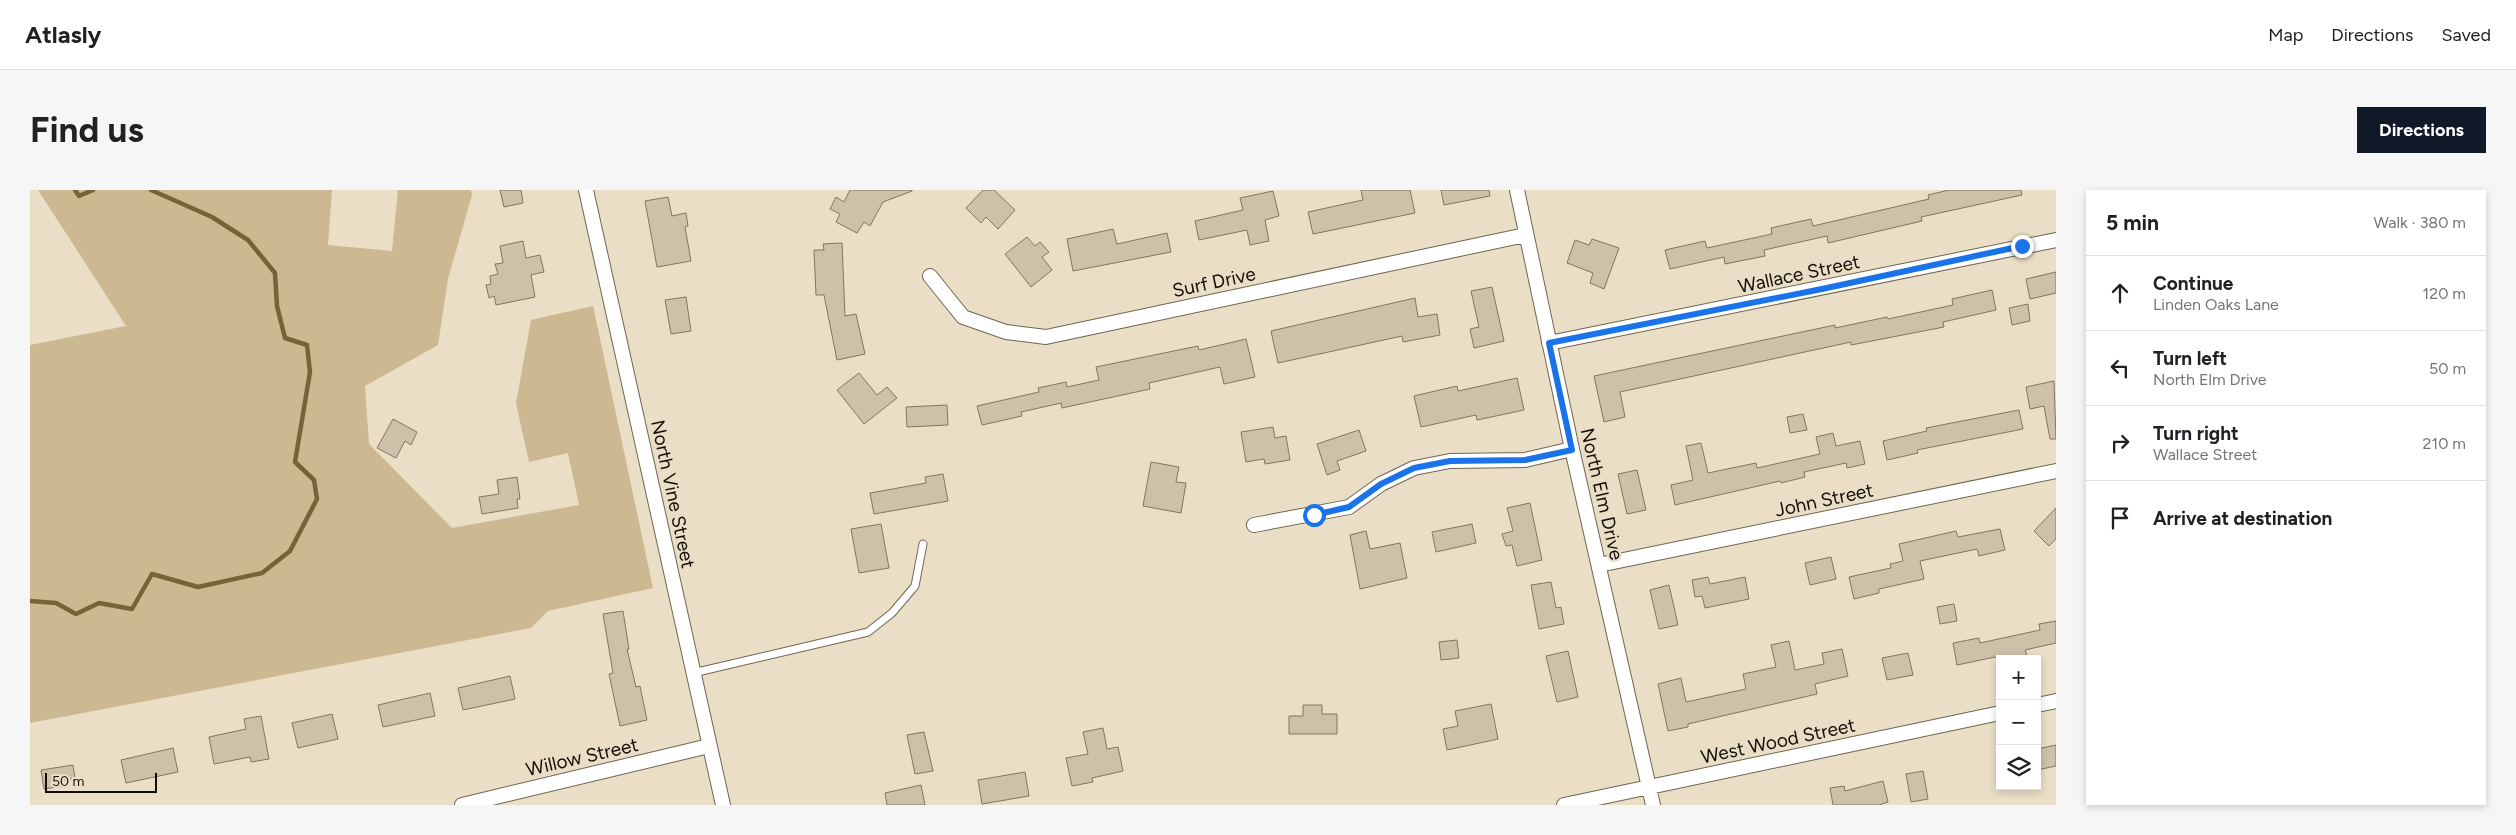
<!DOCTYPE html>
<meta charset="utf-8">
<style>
:root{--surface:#fff;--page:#f6f6f6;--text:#202124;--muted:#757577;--line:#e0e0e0;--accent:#111827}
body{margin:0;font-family:Figtree,sans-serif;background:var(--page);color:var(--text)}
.controls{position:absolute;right:15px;bottom:15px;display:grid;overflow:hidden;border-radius:0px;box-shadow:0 2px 8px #0003}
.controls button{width:45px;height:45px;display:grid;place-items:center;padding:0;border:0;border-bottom:1px solid var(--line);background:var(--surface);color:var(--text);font:25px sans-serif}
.scale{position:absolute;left:15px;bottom:12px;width:112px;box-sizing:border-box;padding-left:5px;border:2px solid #130f07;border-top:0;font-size:14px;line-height:18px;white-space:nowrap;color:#130f07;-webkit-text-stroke:4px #eadec6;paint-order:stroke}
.stop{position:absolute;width:15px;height:15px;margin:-11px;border:4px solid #1a73e8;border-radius:50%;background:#fff}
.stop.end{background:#1a73e8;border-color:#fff;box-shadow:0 1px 5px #0008}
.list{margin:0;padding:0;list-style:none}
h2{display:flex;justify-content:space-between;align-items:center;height:65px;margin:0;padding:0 20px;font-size:21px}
h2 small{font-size:16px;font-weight:400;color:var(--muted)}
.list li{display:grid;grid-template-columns:32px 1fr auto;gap:15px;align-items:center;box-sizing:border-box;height:75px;padding:0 20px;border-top:1px solid var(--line)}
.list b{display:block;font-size:19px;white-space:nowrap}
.list p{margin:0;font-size:16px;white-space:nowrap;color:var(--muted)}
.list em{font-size:16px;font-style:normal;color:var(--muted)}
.icon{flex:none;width:28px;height:28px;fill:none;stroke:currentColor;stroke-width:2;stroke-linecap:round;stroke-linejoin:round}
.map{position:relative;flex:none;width:2026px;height:615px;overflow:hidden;border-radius:0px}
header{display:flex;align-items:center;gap:30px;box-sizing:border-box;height:70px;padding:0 25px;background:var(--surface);border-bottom:1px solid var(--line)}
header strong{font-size:24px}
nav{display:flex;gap:28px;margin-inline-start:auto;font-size:18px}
.intro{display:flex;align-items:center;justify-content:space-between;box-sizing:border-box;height:120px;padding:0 30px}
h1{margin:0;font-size:35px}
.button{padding:12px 22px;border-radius:0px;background:var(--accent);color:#fff;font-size:18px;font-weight:700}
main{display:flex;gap:30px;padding:0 30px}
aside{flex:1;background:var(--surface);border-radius:0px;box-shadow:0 2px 8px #0003}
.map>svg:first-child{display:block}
.green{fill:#ccb891}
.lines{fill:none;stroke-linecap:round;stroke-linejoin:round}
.stream{stroke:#786339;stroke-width:4.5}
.building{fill:#cdc1aa;stroke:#817661}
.service-casing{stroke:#706550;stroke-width:9}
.minor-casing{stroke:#706550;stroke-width:16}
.service{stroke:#fff;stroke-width:7}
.minor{stroke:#fff;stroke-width:14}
.route{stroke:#1a73e8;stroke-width:6}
.labels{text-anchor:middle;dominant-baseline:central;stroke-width:4.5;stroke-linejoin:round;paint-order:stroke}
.street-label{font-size:19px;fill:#130f07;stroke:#eadec6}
</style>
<header>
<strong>Atlasly</strong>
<nav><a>Map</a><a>Directions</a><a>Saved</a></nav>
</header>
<div class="intro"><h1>Find us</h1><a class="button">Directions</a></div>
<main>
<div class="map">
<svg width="2026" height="615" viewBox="0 0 2026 615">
<rect width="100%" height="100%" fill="#eadec6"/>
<path class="green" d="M8 0H302L298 55 362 61 368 0H441L442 5 418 89 408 155 335 196 339 254 422 338 549 315 538 263 499 272 486 213 501 130 563 116 623 398 518 421 501 438 0 533V155L96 136Z"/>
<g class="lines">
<path class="stream" d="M45 0 49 6 63 0
M0 411 26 413 46 424 69 413 102 419 122 384 168 397 232 383 260 361 287 309 284 290 265 272 280 182 277 155 255 148 247 116 245 83 218 50 182 27 121 0"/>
</g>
<path class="building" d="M470 0H491L493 13 474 17Z
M820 0H882V1L853 12 840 36 834 32 827 43 806 32 810 24 800 19 806 7 814 12Z
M953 0H964L985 20 968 39 956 27 951 33 936 18Z
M1331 0H1380L1385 23 1283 44 1278 22 1333 10Z
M1411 0H1459L1460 6 1414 15Z
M1919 0H1991L1992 5 1891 27 1892 31 1798 53 1797 46 1734 60 1735 66 1695 74 1694 67 1640 79 1635 60 1675 51 1677 58 1742 44 1741 38 1781 29 1783 36 1899 9 1898 5Z
M1243 1 1249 26 1235 30 1239 51 1220 55 1217 40 1169 50 1165 31 1213 20 1210 8Z
M638 7 642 26 656 23 658 36 655 37 661 71 627 77 615 11Z
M1083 39 1087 54 1137 43 1141 62 1043 81 1037 49Z
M997 47 1005 56 1010 52 1019 62 1012 67 1022 80 1001 97 975 64Z
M1562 49 1589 58 1574 99 1560 93 1563 83 1537 73 1545 50 1559 55Z
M493 51 496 68 510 65 514 82 501 85 505 107 466 115 464 106 459 108 456 95 461 94 460 86 468 84 465 74 473 73 470 56Z
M812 53 815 126 826 124 835 164 807 170 794 105H786L784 60H794L793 54Z
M2026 82V103L2000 109 1996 89Z
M1462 97 1474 151 1444 158 1440 139 1449 137 1441 101Z
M1962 100 1966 120 1913 132 1914 137 1821 155V152L1590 202 1595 227 1574 232 1564 186 1805 135V138L1857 127 1858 129 1923 115 1922 109Z
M656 107 661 141 641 144 635 110Z
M1385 108 1388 127 1407 124 1410 145 1373 152 1372 146 1248 173 1241 141Z
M1998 114 2000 131 1982 135 1979 118Z
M1216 149 1225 187 1194 194 1190 177 1119 193 1120 199 1032 218 1031 213 991 222 992 226 952 235 947 216 1009 202 1008 198 1036 192 1037 197 1069 190 1066 177 1168 156 1169 160Z
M829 183 847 205 857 197 867 208 834 234 807 200Z
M1487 188 1494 220 1447 230 1446 225 1391 237 1384 206 1427 196 1428 201Z
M2024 191 2026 249H2020L2014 216 2000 219 1996 197Z
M917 215 918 235 877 237 876 217Z
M1989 220 1993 239 1887 260 1888 263 1857 270 1853 251 1897 241 1896 238Z
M1773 224 1777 240 1760 243 1757 227Z
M363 229 387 242 381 255 375 251 366 268 347 258Z
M1243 237 1245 248 1256 246 1260 270 1235 274 1234 269 1216 272 1211 242Z
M1329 240 1336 261 1307 271 1310 280 1297 285 1287 254Z
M1803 243 1806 256 1830 251 1835 274 1817 278 1816 273 1774 282 1775 287 1751 293 1750 291 1645 315 1641 295 1663 290 1656 256 1671 253 1678 283 1726 273 1727 278 1790 264 1786 247Z
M1121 272 1149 277 1146 292 1156 293 1151 323 1113 316Z
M1607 280 1616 320 1597 324 1588 284Z
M913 284 918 311 844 324 840 303 896 293 895 287Z
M487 287 490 309H487L488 318 452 324 449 307 469 304 467 290Z
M1500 313 1512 370 1487 376 1482 355 1476 356 1472 344 1483 341 1477 318Z
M2026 318V349L2019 356 2004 341Z
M851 334 859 378 829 383 821 339Z
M1442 334 1446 353 1406 362 1402 342Z
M1970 339 1975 360 1949 366 1947 359 1890 371 1894 389 1849 399V403L1824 409 1819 387 1861 378 1860 374 1873 371 1869 354 1926 341 1928 347Z
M1336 341 1340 359 1370 353 1377 388 1330 399 1320 345Z
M1801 367 1806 389 1780 395 1775 373Z
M1678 387 1680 394 1715 387 1719 409 1675 418 1672 406 1665 407 1662 390Z
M1521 392 1526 418 1531 417 1534 434 1509 439 1501 395Z
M1639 395 1648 435 1629 439 1620 400Z
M1924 414 1927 431 1910 434 1907 417Z
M593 421 599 459H597L606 497 610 496 617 530 590 536 579 484 583 483 573 424Z
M2026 431V453L1995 460 1997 466 1983 469H1970V466L1927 475 1923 453 1949 448 1950 453 2010 440 2009 434Z
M1427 450 1429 468 1411 470 1409 452Z
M1759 451 1765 480 1794 474 1792 463 1812 459 1818 486 1785 494 1787 504 1658 534V537L1638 541 1628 494 1651 488 1656 512 1716 499 1713 484 1746 477 1741 455Z
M1538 461 1548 507 1527 512 1516 466Z
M1878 463 1883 485 1857 490 1852 468Z
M480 486 485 509 433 520 428 498Z
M400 503 405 526 353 537 348 515Z
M1461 514 1468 549 1417 560 1413 539 1428 536 1425 521Z
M1273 515H1292V524H1307V544H1259V526H1273Z
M302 524 308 549 268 558 262 533Z
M231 526 239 569 221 572 220 567 184 574 179 547 216 539 214 529Z
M1073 538 1077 559 1088 557 1093 581 1062 588 1063 592 1042 596 1036 568 1058 564 1053 542Z
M894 542 903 581 885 584 877 545Z
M2026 555V576L2007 580V559Z
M143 558 148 582 96 593 91 570Z
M43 575 45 588 33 590 34 596 14 599 11 580Z
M1893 581 1898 609 1881 612 1876 584Z
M995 582 999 606 952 614 948 590Z
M1853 591 1858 612 1849 615H1803L1800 598 1814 596 1815 601Z
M891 595 895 615H857L855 603Z"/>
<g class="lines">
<defs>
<path id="service" d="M663 483 838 442 862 423 885 396 893 354"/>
<path id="minor" d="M556 0 693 615
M1487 0 1542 259 1623 615
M900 86 933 127 976 142 1016 147 1495 45
M1519 153 2026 50
M1224 335 1319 317 1351 294 1384 278 1420 271 1495 270 1542 259
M1569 375 2026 281
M2007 515 2026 511
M432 615 679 556
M1534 615 1970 523"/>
</defs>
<use href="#service" class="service-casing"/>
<use href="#minor" class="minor-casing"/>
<use href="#service" class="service"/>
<use href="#minor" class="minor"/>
</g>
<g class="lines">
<path class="route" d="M1284 325 1319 317 1351 294 1384 278 1420 271 1495 270 1542 260 1519 153 1792 99 1992 56"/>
</g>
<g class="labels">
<g class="street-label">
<text transform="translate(1769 84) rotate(-12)">Wallace Street</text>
<text transform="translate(1184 92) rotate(-12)">Surf Drive</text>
<text transform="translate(643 304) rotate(78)">North Vine Street</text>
<text transform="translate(1572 304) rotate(77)">North Elm Drive</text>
<text transform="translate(1794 310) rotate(-12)">John Street</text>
<text transform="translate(1748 551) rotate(-12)">West Wood Street</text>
<text transform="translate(552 567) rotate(-13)">Willow Street</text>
</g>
</g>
</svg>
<div class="controls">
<button>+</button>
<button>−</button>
<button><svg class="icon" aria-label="layers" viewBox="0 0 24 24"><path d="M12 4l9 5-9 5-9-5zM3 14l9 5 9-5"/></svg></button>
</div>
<div class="scale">50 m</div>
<div class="stop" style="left:1284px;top:325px"></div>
<div class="stop end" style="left:1992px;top:56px"></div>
</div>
<aside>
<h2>5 min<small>Walk · 380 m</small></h2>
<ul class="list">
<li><svg class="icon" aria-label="ahead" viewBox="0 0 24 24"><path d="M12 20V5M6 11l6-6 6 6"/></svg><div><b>Continue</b><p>Linden Oaks Lane</p></div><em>120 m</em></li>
<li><svg class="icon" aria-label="left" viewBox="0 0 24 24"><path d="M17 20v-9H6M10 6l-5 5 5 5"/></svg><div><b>Turn left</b><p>North Elm Drive</p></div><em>50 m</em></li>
<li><svg class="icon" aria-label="right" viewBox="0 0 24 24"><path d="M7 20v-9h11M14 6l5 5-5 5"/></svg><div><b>Turn right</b><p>Wallace Street</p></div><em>210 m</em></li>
<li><svg class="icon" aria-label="arrive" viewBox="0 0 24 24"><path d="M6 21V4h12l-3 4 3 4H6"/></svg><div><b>Arrive at destination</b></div></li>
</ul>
</aside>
</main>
